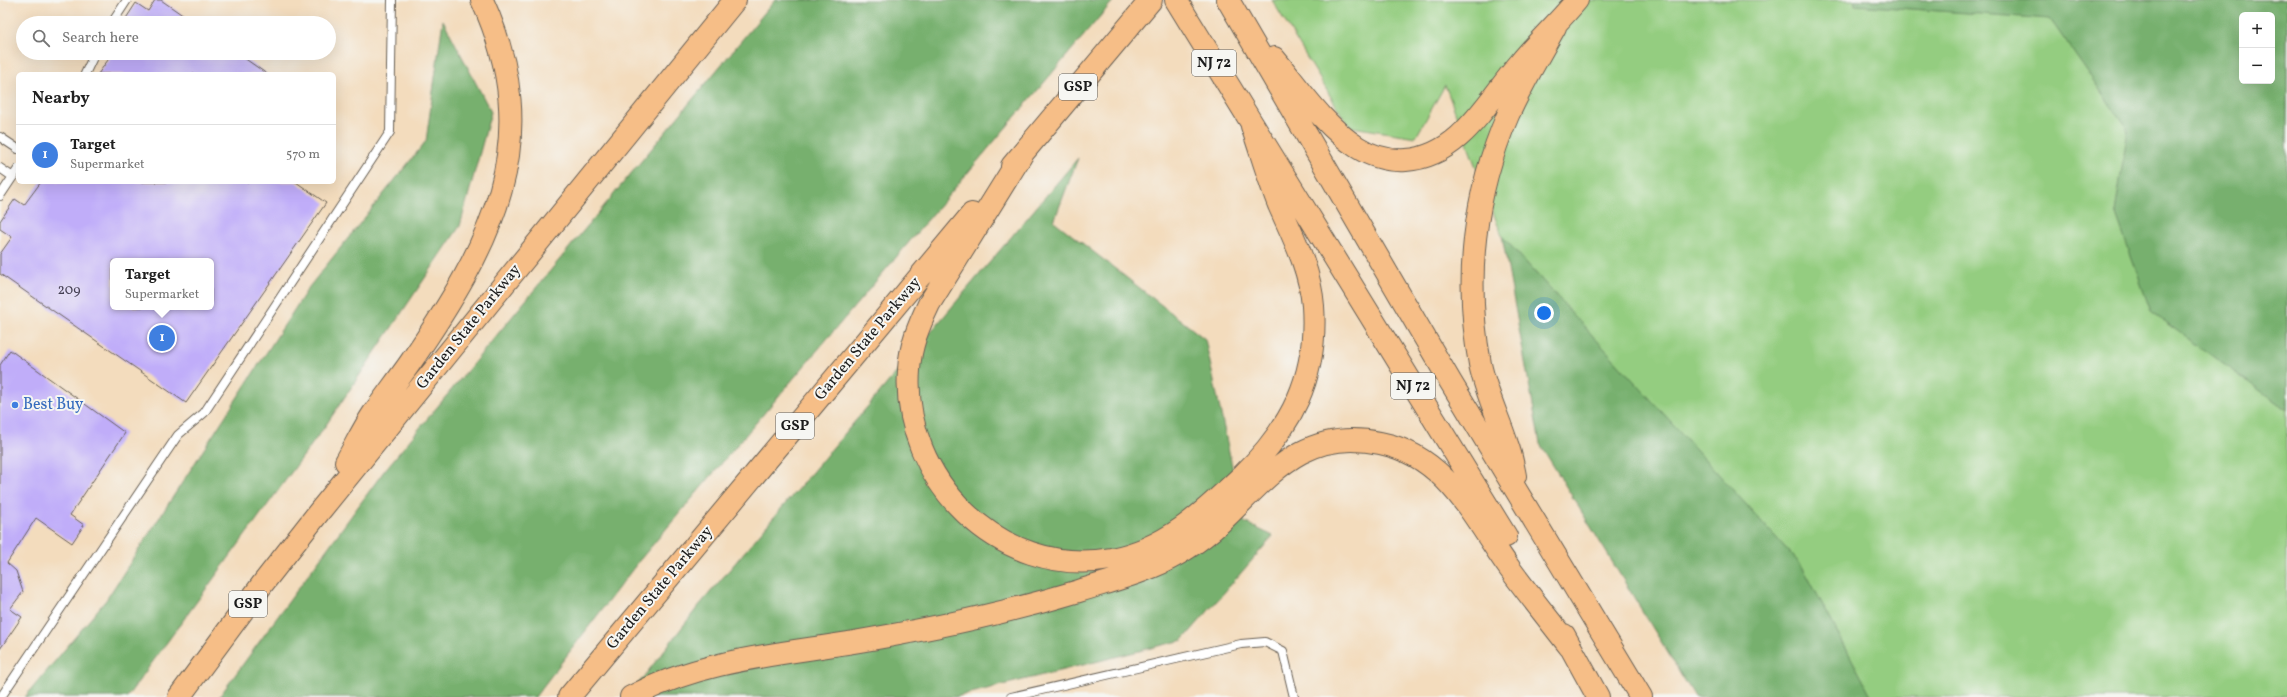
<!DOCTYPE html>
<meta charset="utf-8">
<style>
:root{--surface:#fff;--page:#f6f6f6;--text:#222;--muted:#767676;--line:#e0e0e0;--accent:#0b8043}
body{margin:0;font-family:Vollkorn,serif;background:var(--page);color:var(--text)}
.controls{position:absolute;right:12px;top:12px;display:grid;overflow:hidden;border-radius:6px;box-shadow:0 4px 16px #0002}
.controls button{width:36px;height:36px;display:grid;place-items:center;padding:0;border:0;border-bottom:1px solid var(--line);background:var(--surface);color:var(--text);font:20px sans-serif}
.you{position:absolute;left:1544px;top:313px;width:14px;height:14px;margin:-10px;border:3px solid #fff;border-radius:50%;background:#1a73e8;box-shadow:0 0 0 6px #1a73e833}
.badge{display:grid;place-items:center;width:26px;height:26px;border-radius:50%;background:var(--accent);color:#fff;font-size:13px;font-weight:700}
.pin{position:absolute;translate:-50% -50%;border:2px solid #fff;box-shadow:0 1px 4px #0006}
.popup{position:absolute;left:110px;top:258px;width:104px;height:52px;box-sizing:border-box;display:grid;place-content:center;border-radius:6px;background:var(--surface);filter:drop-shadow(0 1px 3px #0005);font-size:13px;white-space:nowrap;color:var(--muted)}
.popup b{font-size:15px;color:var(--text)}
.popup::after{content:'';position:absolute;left:50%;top:100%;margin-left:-8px;border:8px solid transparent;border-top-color:var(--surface)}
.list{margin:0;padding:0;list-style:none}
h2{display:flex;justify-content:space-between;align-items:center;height:52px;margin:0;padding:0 16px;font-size:17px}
h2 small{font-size:13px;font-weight:400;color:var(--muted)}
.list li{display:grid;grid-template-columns:26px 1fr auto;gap:12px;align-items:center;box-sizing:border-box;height:60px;padding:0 16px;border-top:1px solid var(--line)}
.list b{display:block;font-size:15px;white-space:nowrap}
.list p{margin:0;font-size:13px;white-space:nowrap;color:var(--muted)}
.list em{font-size:13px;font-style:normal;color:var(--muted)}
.icon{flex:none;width:22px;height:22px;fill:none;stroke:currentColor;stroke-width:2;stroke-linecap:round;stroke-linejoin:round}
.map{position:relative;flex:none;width:2287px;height:697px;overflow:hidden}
.search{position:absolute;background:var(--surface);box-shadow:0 4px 16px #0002;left:16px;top:16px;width:320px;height:44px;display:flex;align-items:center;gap:10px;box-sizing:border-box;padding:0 14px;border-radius:22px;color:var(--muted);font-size:15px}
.panel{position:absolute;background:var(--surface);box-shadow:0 4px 16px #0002;left:16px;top:72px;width:320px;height:112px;border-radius:6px}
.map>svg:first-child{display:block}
.green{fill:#94cd80;stroke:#58744e;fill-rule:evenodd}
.forest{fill:#77b06e;stroke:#4a6645;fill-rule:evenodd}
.building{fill:#c0adf9;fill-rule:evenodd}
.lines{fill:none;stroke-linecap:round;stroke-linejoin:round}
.lane-casing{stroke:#675f54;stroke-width:10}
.highway-casing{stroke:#675f54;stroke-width:24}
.lane{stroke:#fff;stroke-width:8}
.highway{stroke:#f6be87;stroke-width:22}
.shop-dot{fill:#3f7fe0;stroke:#f6f6f2;stroke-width:1.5}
.labels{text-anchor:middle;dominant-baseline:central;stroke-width:4;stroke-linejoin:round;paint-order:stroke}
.number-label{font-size:14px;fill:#454053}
.shield{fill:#f6f6f2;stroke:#5d5d5c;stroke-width:1}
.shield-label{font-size:15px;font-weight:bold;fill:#1c1c1c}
.street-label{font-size:16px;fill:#1c1c1c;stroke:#f6f6f2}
.shop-label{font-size:16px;fill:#366cbe;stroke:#f6f6f2;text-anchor:start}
</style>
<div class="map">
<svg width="2287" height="697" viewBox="0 0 2287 697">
<rect width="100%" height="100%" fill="#f6f6f2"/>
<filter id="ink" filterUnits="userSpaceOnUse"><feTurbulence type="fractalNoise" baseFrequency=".025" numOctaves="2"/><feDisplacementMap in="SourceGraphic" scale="8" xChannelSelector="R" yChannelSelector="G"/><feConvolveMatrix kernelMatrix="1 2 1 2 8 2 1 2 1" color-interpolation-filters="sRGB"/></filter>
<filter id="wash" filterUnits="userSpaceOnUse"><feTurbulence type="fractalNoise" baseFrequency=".012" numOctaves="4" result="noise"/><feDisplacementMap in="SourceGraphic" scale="16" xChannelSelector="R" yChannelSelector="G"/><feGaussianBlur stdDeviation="0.9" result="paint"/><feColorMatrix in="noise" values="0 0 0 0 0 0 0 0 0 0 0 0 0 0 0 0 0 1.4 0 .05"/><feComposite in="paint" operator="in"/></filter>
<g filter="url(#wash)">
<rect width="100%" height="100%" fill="#f3dcbd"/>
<path class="green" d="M1272 0H2287V697H1841L1552 292 1502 236 1445 85 1416 137 1352 127 1346 122ZM2242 15H2272V81H2242Z"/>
<path class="forest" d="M775 0H1114L639 561 535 697H219L384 471Z
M1854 0H2287V410L2151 312 2115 212 2128 130 2050 19 1855 5ZM2242 15H2272V81H2242Z
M443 20 491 112 460 226 326 425 127 697H25L106 600 309 287 426 141Z
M1078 158 1054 221 1205 339 1244 522 1273 536 1183 640 955 697H628L697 608Z
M1502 236 1802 566 1872 697H1695L1540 444Z"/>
<g id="blocks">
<path class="building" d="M155 0H161L194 23H123L136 3 148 11Z
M113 53H237L267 74H98Z
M41 182H296L326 203 186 403 0 274V254L12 237 0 229V221L15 199 24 205ZM113 261H211V307H113Z
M10 350 125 433 70 515 84 525 72 543 36 518 7 563 16 571 23 592 10 609 22 617 0 649V365Z"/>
</g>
</g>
<g filter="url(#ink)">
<use href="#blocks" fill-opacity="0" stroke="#675f54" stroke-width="1"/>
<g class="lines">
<defs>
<path id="lane" d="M112 23 127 0
M85 74 95 53
M0 137 18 149
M0 168 13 177
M0 196 18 169
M1 697 178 435 204 413 390 132 392 0
M1011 697 1241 644 1265 642 1283 651 1294 697"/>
<path id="highway" d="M1176 0 1506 536
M1228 0 1450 381 1641 697
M1274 58C1300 89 1323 125 1357 147 1371 156 1389 161 1406 160 1461 156 1487 101 1520 63 1538 41 1559 22 1577 0
M1021 156 929 304C919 325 910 346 909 370 901 479 1000 579 1111 559 1166 549 1203 513 1242 476 1291 428 1318 377 1313 306 1310 269 1294 239 1279 205 1269 180 1261 152 1252 126
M1012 166 1151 0
M346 462C355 446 363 429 373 414 385 397 398 380 410 363 491 245 547 142 482 0
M1515 476C1513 466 1511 454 1507 444 1498 416 1486 393 1480 364 1464 279 1474 193 1508 115 1522 84 1539 56 1555 27
M1564 635 1598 697
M179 697 264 582 319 512 735 0
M569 697 972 214
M631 697C699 661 773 655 848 643 927 630 1003 614 1079 591 1104 583 1129 577 1152 567 1178 556 1200 541 1221 522 1270 476 1303 427 1380 443 1447 456 1474 519 1510 569 1529 595 1550 621 1570 647"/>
</defs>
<use href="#lane" class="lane-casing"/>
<use href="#highway" class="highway-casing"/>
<use href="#lane" class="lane"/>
<use href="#highway" class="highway"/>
</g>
</g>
<circle class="shop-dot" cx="15" cy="405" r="4"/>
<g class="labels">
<g class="number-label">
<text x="69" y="290">209</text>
</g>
<g class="shield">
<rect x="1192" y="50" width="44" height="26" rx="3"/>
<rect x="1059" y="74" width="38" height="26" rx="3"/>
<rect x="1391" y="373" width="44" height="26" rx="3"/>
<rect x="776" y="413" width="38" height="26" rx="3"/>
<rect x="229" y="591" width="38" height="26" rx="3"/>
</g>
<g class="shield-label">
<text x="1214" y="63">NJ 72</text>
<text x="1078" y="87">GSP</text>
<text x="1413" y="386">NJ 72</text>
<text x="795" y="426">GSP</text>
<text x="248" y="604">GSP</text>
</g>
<g class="street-label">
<text transform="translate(469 327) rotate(-51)">Garden State Parkway</text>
<text transform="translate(868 339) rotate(-50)">Garden State Parkway</text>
<text transform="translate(660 588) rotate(-50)">Garden State Parkway</text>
</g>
<g class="shop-label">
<text x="23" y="405">Best Buy</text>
</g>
</g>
</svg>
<div class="controls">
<button>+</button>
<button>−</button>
</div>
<div class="you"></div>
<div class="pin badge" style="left:162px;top:338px;background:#3f7fe0">1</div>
<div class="popup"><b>Target</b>Supermarket</div>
<div class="search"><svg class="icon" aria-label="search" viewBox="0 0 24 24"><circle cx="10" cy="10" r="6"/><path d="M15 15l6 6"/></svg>Search here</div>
<section class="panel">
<h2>Nearby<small></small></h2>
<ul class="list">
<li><span class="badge" style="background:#3f7fe0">1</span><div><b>Target</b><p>Supermarket</p></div><em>570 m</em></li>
</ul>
</section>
</div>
